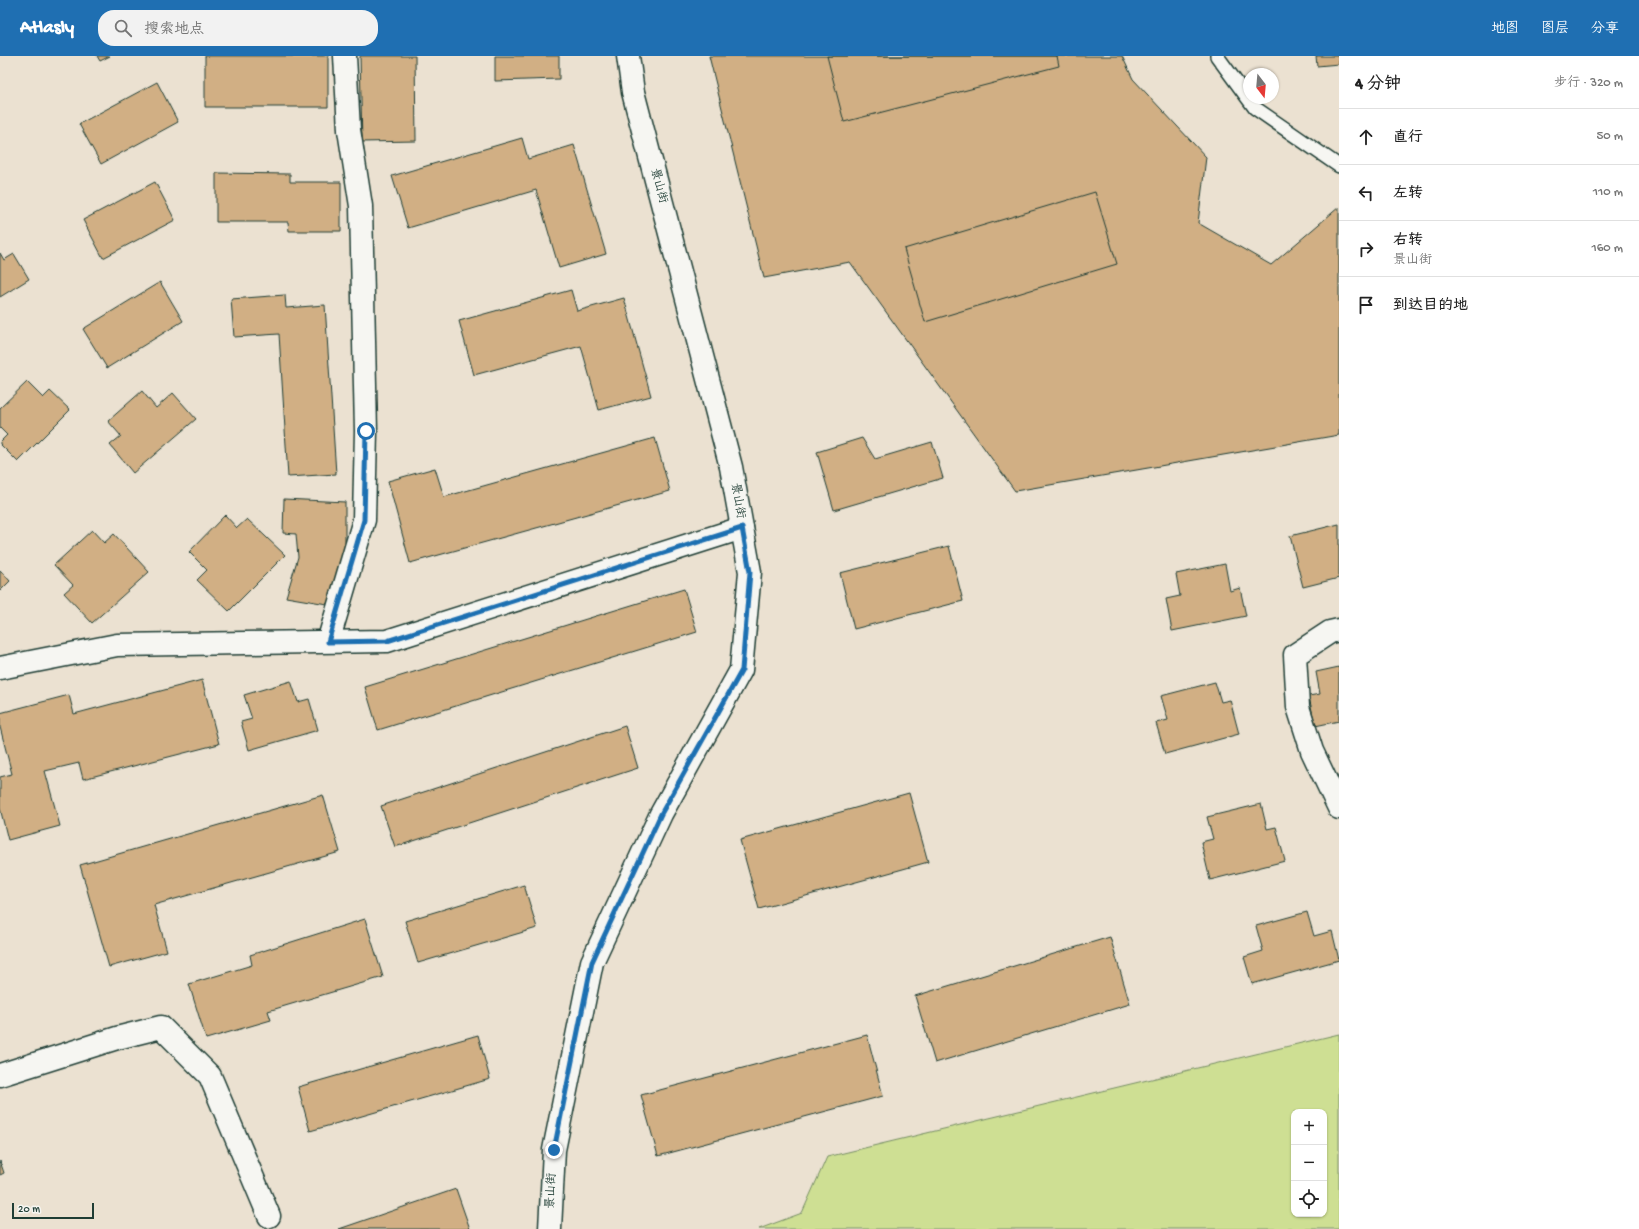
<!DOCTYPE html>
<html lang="zh">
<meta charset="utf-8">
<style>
:root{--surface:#fff;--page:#f2f2f2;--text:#222;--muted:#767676;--line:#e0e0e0;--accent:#1f6fb2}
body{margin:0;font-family:"Gochi Hand","LXGW WenKai TC",sans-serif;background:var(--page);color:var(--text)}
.controls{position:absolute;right:12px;bottom:12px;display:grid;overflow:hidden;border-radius:8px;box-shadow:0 1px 3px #0004}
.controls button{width:36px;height:36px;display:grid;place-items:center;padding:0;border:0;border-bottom:1px solid var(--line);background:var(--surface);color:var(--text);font:20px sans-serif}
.compass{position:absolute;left:1243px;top:12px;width:36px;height:36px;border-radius:50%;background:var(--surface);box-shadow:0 1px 3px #0004;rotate:164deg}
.scale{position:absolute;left:12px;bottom:10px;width:82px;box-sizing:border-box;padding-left:4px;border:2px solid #1f3d34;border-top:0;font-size:11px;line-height:14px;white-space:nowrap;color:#1f3d34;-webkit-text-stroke:3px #f6f6f2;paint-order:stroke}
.stop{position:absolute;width:12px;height:12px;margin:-9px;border:3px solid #1f6fb2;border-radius:50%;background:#fff}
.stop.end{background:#1f6fb2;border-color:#fff;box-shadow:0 1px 4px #0008}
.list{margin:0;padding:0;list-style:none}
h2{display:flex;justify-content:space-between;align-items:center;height:52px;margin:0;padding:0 16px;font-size:17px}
h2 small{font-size:13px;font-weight:400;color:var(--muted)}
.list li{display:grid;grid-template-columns:26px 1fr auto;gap:12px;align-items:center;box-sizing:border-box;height:56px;padding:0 16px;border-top:1px solid var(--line)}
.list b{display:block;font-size:15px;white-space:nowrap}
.list p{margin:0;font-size:13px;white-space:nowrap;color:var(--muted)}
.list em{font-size:13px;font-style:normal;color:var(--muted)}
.icon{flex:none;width:22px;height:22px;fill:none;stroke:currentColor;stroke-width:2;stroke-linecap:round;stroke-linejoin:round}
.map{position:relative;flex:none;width:1339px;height:1173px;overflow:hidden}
header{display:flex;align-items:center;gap:24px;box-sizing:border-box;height:56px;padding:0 20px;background:var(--accent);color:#fff}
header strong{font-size:19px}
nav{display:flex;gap:22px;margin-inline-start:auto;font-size:14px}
.search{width:280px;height:36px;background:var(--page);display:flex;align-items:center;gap:10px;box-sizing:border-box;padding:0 14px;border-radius:16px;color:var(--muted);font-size:15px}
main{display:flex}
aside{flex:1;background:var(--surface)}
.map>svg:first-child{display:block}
.green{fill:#cedf93;stroke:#768e64;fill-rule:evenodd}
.building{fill:#d1af84;stroke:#1f3d34}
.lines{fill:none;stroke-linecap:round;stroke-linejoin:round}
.service-casing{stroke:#1f3d34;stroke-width:16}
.minor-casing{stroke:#1f3d34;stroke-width:25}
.tertiary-casing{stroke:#1f3d34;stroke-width:25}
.service{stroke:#f6f6f2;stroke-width:13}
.minor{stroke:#f6f6f2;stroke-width:22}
.tertiary{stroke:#f6f6f2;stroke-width:22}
.route{stroke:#1f6fb2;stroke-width:5}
.labels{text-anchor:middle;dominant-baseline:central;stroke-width:3;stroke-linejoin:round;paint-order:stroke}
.street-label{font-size:12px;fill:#1f3d34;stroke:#f6f6f2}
</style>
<header>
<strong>Atlasly</strong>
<div class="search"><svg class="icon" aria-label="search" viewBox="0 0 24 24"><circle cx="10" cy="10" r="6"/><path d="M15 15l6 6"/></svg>搜索地点</div>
<nav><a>地图</a><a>图层</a><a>分享</a></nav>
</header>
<main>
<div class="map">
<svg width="1339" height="1173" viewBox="0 0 1339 1173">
<rect width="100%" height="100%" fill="#ebe1d1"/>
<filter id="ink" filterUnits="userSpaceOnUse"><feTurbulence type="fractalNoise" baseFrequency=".025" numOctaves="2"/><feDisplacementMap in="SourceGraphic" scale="8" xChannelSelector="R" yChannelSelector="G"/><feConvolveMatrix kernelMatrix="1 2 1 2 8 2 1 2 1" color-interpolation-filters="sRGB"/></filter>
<g filter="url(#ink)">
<path class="green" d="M1339 978V1173H759L802 1157 827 1101ZM1294 1056H1324V1158H1294Z"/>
<path class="building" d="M97 0H110L100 5Z
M205 0H328V51H205Z
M360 0H415L416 85 362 86Z
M495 0H559V23L495 25Z
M709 0H1122L1133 23 1206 101 1198 167 1271 209 1339 151V379L1015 435 850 206 764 222Z
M827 0H1057L1059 10 844 66Z
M1316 0H1339V8L1317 10Z
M157 26 178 66 101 108 79 68Z
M522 82 528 103 574 89 606 198 559 212 536 134 408 172 392 120Z
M216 117 290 118V126H341V175H289L288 166H216Z
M155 126 175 164 103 202 83 164Z
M1095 136 1117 208 925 266 904 193Z
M0 197 4 204 14 198 29 223 0 241Z
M160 226 183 265 107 312 83 273Z
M571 234 577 255 624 242 651 340 599 354 581 290 474 319 459 265Z
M285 239 286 252 325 249 336 418 288 421 279 278 234 281 231 243Z
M27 326 43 342 50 335 70 354 18 406 0 388V386L7 379 0 372V352Z
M142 335 156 352 173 337 196 363 133 417 110 389 121 380 108 365Z
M655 382 670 435 410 507 388 425 435 412 444 441Z
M862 382 875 403 932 386 943 422 834 454 817 396Z
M284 443 345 446V505L327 548 286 541 298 501 296 478 283 477Z
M225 459 237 472 247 463 285 499 229 555 197 524 207 514 189 496Z
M1339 468V522L1303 531 1290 480Z
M92 474 104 487 114 478 149 516 92 567 64 537 73 529 54 509Z
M949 490 963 545 854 573 840 517Z
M1225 508 1230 535 1240 532 1246 560 1172 575 1166 543 1180 540 1176 518Z
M0 514 10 525 0 535Z
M684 533 697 576 378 674 365 631Z
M1339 611V665L1315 670 1309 640 1320 638 1316 616Z
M202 624 219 688 83 723 79 707 45 715 60 770 8 784 0 752V721L12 718 0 671V657L69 639 74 658Z
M291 625 298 646 309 643 318 674 249 694 241 666 252 663 244 639Z
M1215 626 1221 646 1230 644 1239 678 1165 698 1156 667 1168 664 1161 640Z
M625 670 638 712 395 791 381 750Z
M909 737 928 806 759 853 740 784Z
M323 739 340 796 154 849 167 895 109 911 80 809Z
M1261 748 1267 773 1276 771 1285 805 1210 824 1201 786 1213 783 1207 761Z
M524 829 537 872 418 907 405 865Z
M1307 856 1314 880 1332 875 1339 904 1252 928 1244 901 1263 895 1256 870Z
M365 863 383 921 268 955 271 964 206 983 189 928 252 909 250 899Z
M1110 881 1130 948 935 1007 915 940Z
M478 979 490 1023 310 1075 298 1031Z
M867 979 883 1040 658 1100 641 1039Z
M0 1105 4 1117 0 1119Z
M456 1133 470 1173H339Z"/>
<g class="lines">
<defs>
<path id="service" d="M1217 0 1255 52 1339 110"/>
<path id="minor" d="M1339 574 1330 576 1295 599 1298 651 1312 695 1339 752
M328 586 364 464 366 375 361 150 349 74 345 0
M0 612 117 589 387 585 742 472
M0 1019 117 982 161 971 210 1020 269 1160"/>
<path id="tertiary" d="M550 1173 554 1094 592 906 661 758 741 614 750 516 731 411 633 36 628 0"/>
</defs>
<use href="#service" class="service-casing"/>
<use href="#minor" class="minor-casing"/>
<use href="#tertiary" class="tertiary-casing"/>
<use href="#service" class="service"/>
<use href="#minor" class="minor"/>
<use href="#tertiary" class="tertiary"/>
</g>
</g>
<g class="lines" filter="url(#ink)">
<path class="route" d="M366 375 364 464 328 586 387 585 742 472 750 516 742 614 661 758 592 906 554 1094"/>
</g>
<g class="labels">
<g class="street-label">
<text transform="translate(658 130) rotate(75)">景山街</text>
<text transform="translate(737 445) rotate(80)">景山街</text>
<text transform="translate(552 1135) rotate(-87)">景山街</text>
</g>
</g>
</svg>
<div class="controls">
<button>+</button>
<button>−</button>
<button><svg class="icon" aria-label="locate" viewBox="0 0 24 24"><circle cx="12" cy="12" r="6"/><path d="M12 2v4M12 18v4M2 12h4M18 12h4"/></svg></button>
</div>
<svg class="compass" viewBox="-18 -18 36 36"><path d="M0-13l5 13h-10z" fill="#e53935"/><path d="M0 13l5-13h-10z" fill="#767676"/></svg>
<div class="scale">20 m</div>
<div class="stop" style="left:366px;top:375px"></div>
<div class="stop end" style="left:554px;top:1094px"></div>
</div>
<aside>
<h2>4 分钟<small>步行 · 320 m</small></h2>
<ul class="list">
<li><svg class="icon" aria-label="ahead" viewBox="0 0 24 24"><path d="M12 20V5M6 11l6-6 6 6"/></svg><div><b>直行</b></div><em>50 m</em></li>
<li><svg class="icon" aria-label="left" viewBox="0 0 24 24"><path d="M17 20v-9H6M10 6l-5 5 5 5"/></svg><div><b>左转</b></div><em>110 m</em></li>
<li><svg class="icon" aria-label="right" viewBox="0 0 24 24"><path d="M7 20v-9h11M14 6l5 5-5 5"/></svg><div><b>右转</b><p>景山街</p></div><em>160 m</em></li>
<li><svg class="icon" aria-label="arrive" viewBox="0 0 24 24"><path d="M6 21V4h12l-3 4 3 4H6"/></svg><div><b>到达目的地</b></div></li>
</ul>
</aside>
</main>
